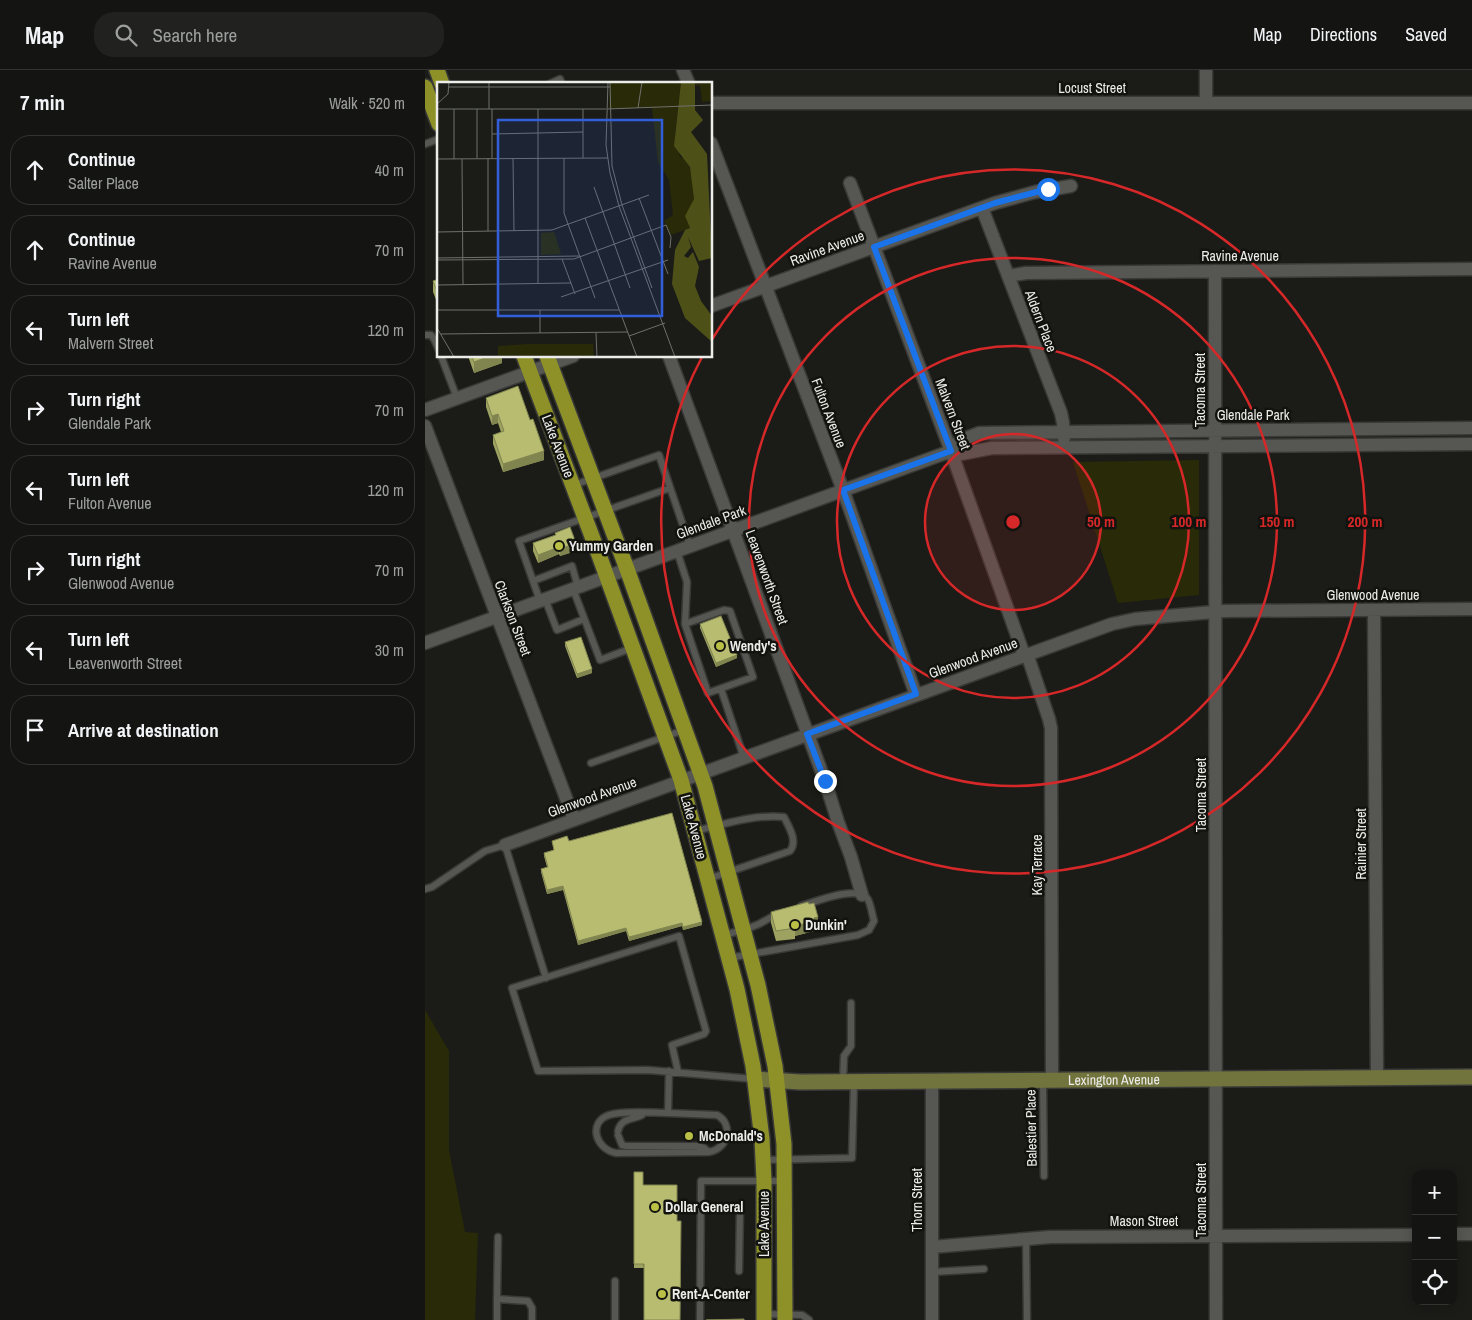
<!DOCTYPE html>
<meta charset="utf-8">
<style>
:root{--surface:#141512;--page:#212220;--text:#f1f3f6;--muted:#9d9f9f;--line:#333432}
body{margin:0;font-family:"Archivo Narrow",sans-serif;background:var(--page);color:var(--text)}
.controls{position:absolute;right:15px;bottom:15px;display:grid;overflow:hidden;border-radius:10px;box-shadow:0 2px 12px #0003}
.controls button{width:45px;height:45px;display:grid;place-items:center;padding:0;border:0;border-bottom:1px solid var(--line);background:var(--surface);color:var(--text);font:25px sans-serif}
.stop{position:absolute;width:15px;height:15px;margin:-11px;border:4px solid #1a73e8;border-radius:50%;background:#fff}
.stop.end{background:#1a73e8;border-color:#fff;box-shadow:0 1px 5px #0008}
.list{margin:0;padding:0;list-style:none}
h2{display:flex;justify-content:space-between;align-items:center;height:65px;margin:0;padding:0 20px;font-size:21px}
h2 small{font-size:16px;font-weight:400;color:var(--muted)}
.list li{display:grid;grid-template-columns:32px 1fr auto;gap:15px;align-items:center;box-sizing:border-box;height:70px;margin:0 10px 10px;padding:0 10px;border:1px solid var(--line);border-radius:20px}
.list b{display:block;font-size:19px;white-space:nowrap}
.list p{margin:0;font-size:16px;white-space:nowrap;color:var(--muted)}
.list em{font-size:16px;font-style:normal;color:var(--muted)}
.icon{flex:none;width:28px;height:28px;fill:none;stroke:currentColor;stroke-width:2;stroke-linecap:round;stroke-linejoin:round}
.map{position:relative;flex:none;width:1047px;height:1250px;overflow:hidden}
header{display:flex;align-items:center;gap:30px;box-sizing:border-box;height:70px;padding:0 25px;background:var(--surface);border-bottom:1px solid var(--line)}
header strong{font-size:24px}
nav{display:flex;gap:28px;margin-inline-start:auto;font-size:18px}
.search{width:350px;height:45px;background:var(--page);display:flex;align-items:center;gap:12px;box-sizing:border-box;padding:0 18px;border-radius:20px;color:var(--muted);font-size:19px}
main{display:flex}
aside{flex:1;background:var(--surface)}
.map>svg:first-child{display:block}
.green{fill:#292a07}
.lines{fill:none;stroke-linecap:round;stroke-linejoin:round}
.lane-casing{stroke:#393937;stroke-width:9}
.street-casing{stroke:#393937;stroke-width:15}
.secondary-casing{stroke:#393937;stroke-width:18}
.primary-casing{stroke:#393937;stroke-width:18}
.lane{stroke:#565652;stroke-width:6}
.street{stroke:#565652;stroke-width:12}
.secondary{stroke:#72743d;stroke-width:15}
.primary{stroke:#8d9128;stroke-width:15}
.wall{fill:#9da261}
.shaded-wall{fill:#80844f}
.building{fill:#b7bc71;stroke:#80844f}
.route{stroke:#1a73e8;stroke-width:6}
.ring{fill:none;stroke:#d62828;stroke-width:2.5}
.poi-dot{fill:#bac046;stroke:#12130f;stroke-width:2}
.labels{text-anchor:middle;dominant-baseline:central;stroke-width:5;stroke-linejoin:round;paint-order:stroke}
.street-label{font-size:14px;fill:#ecedea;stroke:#12130f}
.poi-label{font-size:14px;font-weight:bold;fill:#ecedea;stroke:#12130f;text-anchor:start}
.inset-road{fill:none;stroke:#6f706c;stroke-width:1}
.view{fill:#325eda;fill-opacity:0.15;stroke:#325eda;stroke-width:2.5}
.inset-edge{fill:none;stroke:#ecedea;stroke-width:2.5}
.centre{fill:#d62828;stroke:#12130f;stroke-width:2.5}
.ring-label{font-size:15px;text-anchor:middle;font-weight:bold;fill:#d62828;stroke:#12130f;stroke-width:5;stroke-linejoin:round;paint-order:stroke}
</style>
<header>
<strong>Map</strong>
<div class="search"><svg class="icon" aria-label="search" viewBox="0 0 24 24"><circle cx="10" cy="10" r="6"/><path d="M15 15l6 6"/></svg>Search here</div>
<nav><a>Map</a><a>Directions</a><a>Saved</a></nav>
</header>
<main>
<aside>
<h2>7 min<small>Walk · 520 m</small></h2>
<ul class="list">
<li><svg class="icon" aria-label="ahead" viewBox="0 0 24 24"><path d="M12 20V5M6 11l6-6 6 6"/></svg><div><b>Continue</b><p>Salter Place</p></div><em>40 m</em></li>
<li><svg class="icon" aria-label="ahead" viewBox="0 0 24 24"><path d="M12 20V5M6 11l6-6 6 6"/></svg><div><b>Continue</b><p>Ravine Avenue</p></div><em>70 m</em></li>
<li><svg class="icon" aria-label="left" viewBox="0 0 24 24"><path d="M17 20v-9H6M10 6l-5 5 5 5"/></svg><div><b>Turn left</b><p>Malvern Street</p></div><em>120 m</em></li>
<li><svg class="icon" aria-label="right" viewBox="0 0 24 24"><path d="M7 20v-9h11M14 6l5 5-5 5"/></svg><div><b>Turn right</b><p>Glendale Park</p></div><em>70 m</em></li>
<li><svg class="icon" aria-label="left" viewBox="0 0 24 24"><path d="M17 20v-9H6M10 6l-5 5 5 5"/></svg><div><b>Turn left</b><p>Fulton Avenue</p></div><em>120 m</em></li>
<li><svg class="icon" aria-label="right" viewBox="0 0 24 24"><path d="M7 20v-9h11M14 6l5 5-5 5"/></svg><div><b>Turn right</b><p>Glenwood Avenue</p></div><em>70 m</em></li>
<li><svg class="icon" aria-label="left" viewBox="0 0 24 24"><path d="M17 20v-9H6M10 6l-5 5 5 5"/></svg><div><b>Turn left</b><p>Leavenworth Street</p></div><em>30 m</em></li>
<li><svg class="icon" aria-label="arrive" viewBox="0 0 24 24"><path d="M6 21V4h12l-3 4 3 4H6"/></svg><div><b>Arrive at destination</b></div></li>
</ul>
</aside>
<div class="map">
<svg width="1047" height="1250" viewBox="0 0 1047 1250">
<rect width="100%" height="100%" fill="#1b1c18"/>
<path class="green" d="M774 390V525L693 533 648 392Z
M0 940 24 981V1080L40 1162 53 1163 50 1250H0Z"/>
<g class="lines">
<defs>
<path id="lane" d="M124 14 135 9 137 14
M0 74 14 69
M0 265H6L9 269 14 280
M16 286 32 328
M149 415 234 385 265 476
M252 481 262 512 260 554 283 623 328 607 305 541 299 540 260 554
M108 511 115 531
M153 517 147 496 108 511 94 471 245 418
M148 519 175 590 207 578
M120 529 132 560 159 549
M296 619 319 688
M166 693 259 660
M271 761C299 754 330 744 359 747 364 757 373 771 365 781L283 809
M0 819 7 817 60 781 80 775 121 908
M298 865 319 860 334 854 352 844
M304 888 433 865 444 860 449 851C447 845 446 833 442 828 431 815 390 832 376 836
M253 1002 247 975 279 964 281 961 254 866 87 918 113 1001 223 1000 329 1009
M418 1011 419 986 426 976V933
M618 1011 619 1106
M243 1043 292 1045C309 1054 303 1079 284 1082L191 1083C170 1079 163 1052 184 1045 198 1040 228 1043 243 1043Z
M243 1043 244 1001
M193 1061C196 1048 207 1050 217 1045
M193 1065 197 1075 201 1076H272L279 1078 284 1082
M338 1090 427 1088 429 1011
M601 1169 602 1250
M314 1201 315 1138
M507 1202 559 1199
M72 1229 73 1167
M339 1244 377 1245 384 1250
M72 1250V1229L103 1231 107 1238V1250
M190 1250V1211
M275 1250 276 1111H359"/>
<path id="street" d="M258 0 264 14
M781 0V33
M286 33H1047
M286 73 418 420 491 625
M425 113 526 381 599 585
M557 138 636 343 638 353 639 368
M790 201 791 1250
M583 206 601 203 1047 199
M286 236 570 133 610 122 646 116
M244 286 400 711 413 752 426 787 437 825
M0 340 148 286
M0 356 149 749
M526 381 536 384 567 378 1047 374
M949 540 952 1007
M0 573 526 381 534 371 554 363 1047 358
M602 584 624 649 626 658 627 1010
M80 775 687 554 710 549 799 541 1047 539
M1028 1164H1047
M507 1177 625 1167 991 1165
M507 1250V1011"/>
<g id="secondary">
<path id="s1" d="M330 1009 375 1012 1047 1007"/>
</g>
<path id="primary" d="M12 0 17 14
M0 17 14 54
M99 286 174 485 256 710 312 919 328 996 337 1069 339 1111V1250
M122 286 202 499 280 716 333 915 350 996 359 1074 360 1250"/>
</defs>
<use href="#lane" class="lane-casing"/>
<use href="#street" class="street-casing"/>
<use href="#secondary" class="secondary-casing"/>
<use href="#primary" class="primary-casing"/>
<use href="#lane" class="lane"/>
<use href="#street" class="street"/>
<use href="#secondary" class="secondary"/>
<use href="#primary" class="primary"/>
</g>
<path class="wall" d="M14 209V237L8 222V211Z
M43 286H77V293L49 303Z
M61 328 119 390 78 402 68 374V365L76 362 73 353 67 355 61 337Z
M130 463 151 481 135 486 134 484 113 493 108 481V473L130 465Z
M275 554 312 588 291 597 275 558Z
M140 572 167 603 152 608 140 576Z
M127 771H144L277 855 258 860 257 856 204 871 201 861 153 875 138 820 122 824 116 802V799L122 797 119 786V783L129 780Z
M346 842 393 858 389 859V861L370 866V869L351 871 346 853Z
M209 1102 219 1198H209Z"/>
<path class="shaded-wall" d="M65 286H77V293L49 303V292Z
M73 344V353L67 355V346Z
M119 381V390L78 402V394Z
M151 473V481L135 486V479Z
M134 477V484L113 493V485Z
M312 585V588L291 597V593Z
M167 599V603L152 608V604Z
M138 816V820L122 824V820Z
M393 847V858L389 859V861L370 866V856Z
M277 852V855L258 860V857Z
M257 853V856L204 871V867Z
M201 858V861L153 875V871Z"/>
<path class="building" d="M14 209V227L8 211Z
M47 286H65L49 292Z
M93 316 105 350 108 349 119 381 78 394 68 365 79 361 73 344 67 346 61 328Z
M145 457 151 473 135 479 134 477 113 485 108 473 131 465 130 463Z
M296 546 312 585 291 593 275 554Z
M156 567 167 599 152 604 140 572Z
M247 743 277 852 258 857 257 853 204 867 201 858 153 871 138 816 122 820 116 799 123 797 119 783 129 780 127 771 142 766 144 771Z
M383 832 384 834 389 833 393 847 389 848V851L370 856V858L351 861 346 842Z
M209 1102H218V1115H252V1151H256L255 1250H219V1194H209Z
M319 1249V1250H281Z"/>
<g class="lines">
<path class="route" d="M400 711 382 664 491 624 418 420 526 381 449 177 570 133 623 119"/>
</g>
<circle cx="588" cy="452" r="88" fill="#d62828" fill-opacity=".12"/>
<g class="ring">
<circle cx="588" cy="452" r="88"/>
<circle cx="588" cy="452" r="176"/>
<circle cx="588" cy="452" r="264"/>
<path d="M286 271A352 352 0 1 1 277 287"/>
</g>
<g class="poi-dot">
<circle cx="134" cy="476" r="5"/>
<circle cx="295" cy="576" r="5"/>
<circle cx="370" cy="855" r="5"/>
<circle cx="264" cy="1066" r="5"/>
<circle cx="230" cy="1137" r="5"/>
<circle cx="237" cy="1224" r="5"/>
</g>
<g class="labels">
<g class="street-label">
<text x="667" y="18">Locust Street</text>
<text transform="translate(402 178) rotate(-20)">Ravine Avenue</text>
<text x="815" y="186">Ravine Avenue</text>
<text transform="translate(616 251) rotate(69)">Aldern Place</text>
<text transform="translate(775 320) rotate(-90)">Tacoma Street</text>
<text transform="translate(404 343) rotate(69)">Fulton Avenue</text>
<text transform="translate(528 344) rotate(69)">Malvern Street</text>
<text x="828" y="345">Glendale Park</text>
<text transform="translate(133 376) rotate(69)">Lake Avenue</text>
<text transform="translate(286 452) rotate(-20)">Glendale Park</text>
<text transform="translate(342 507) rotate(70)">Leavenworth Street</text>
<text x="948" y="525">Glenwood Avenue</text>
<text transform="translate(88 548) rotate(69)">Clarkson Street</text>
<text transform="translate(548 588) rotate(-20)">Glenwood Avenue</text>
<text transform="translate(776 725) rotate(-90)">Tacoma Street</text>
<text transform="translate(167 727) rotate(-20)">Glenwood Avenue</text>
<text transform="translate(269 757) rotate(75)">Lake Avenue</text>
<text transform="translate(936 774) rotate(-90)">Rainier Street</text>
<text transform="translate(612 795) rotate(-90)">Kay Terrace</text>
<text stroke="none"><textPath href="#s1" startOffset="359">Lexington Avenue</textPath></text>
<text transform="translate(606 1058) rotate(-91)">Balestier Place</text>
<text transform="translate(492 1130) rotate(-90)">Thorn Street</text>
<text transform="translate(776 1130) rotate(-90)">Tacoma Street</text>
<text x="719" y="1151">Mason Street</text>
<text transform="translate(339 1154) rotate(-90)">Lake Avenue</text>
</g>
<g class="poi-label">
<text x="144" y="476">Yummy Garden</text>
<text x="305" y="576">Wendy's</text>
<text x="380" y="855">Dunkin'</text>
<text x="274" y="1066">McDonald's</text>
<text x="240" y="1137">Dollar General</text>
<text x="247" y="1224">Rent-A-Center</text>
</g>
</g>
<g transform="translate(12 12)">
<rect width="275" height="275" fill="#1b1c18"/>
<path d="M173 0H244L238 52 243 75 250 78 255 92 257 118 249 136 253 146 234 153 227 139 236 133 232 98 221 80 215 26 172 27ZM258 0H275V19L265 20 263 4 257 3ZM117 150 124 172 104 173V151ZM91 262H156L157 275H61V264Z" fill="#292a07"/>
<path d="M244 0H258V28L266 38 254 50 270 72 275 176 262 179 251 155 254 165 247 174 251 176 256 170 262 185 258 204 264 219 275 234V260L248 236 235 202 238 168 248 148 253 146 248 134 257 117 253 85 237 64Z" fill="#4e5117"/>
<path class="inset-road" d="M171 0 169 63 173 91 182 124 238 275M173 0 175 84 185 123 215 206M12 5H173M0 22 11 12 12 0M201 26 205 0M0 27H169M40 27V76M52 27V0M55 27V76M101 27V202M170 27 275 23M55 52 146 50M51 76V149M76 76 77 149M127 76V131L131 142M146 76V27M0 77 171 76M17 77V27M25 77 26 203M157 105 193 206M202 116 231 192M148 136 200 275M131 142 158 216M0 150 115 148 212 113M0 176 143 174M125 177 138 212M0 178 137 177 229 143 234 155 233 166M0 203 134 201M124 215 231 178M0 228H182M103 228V251M0 246 17 275M159 251 160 275M4 252 191 250M192 254 228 241"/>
<path class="view" d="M61 38H225V234H61Z"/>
<rect width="275" height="275" class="inset-edge"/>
</g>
<circle cx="588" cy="452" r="8" class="centre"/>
<g class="ring-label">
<text x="676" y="457">50 m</text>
<text x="764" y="457">100 m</text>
<text x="852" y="457">150 m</text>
<text x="940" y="457">200 m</text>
</g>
</svg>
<div class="controls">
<button>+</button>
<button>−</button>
<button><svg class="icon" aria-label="locate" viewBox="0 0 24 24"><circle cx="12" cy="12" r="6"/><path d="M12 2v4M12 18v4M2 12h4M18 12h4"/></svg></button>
</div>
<div class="stop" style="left:623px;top:119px"></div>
<div class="stop end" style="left:400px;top:711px"></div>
</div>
</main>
